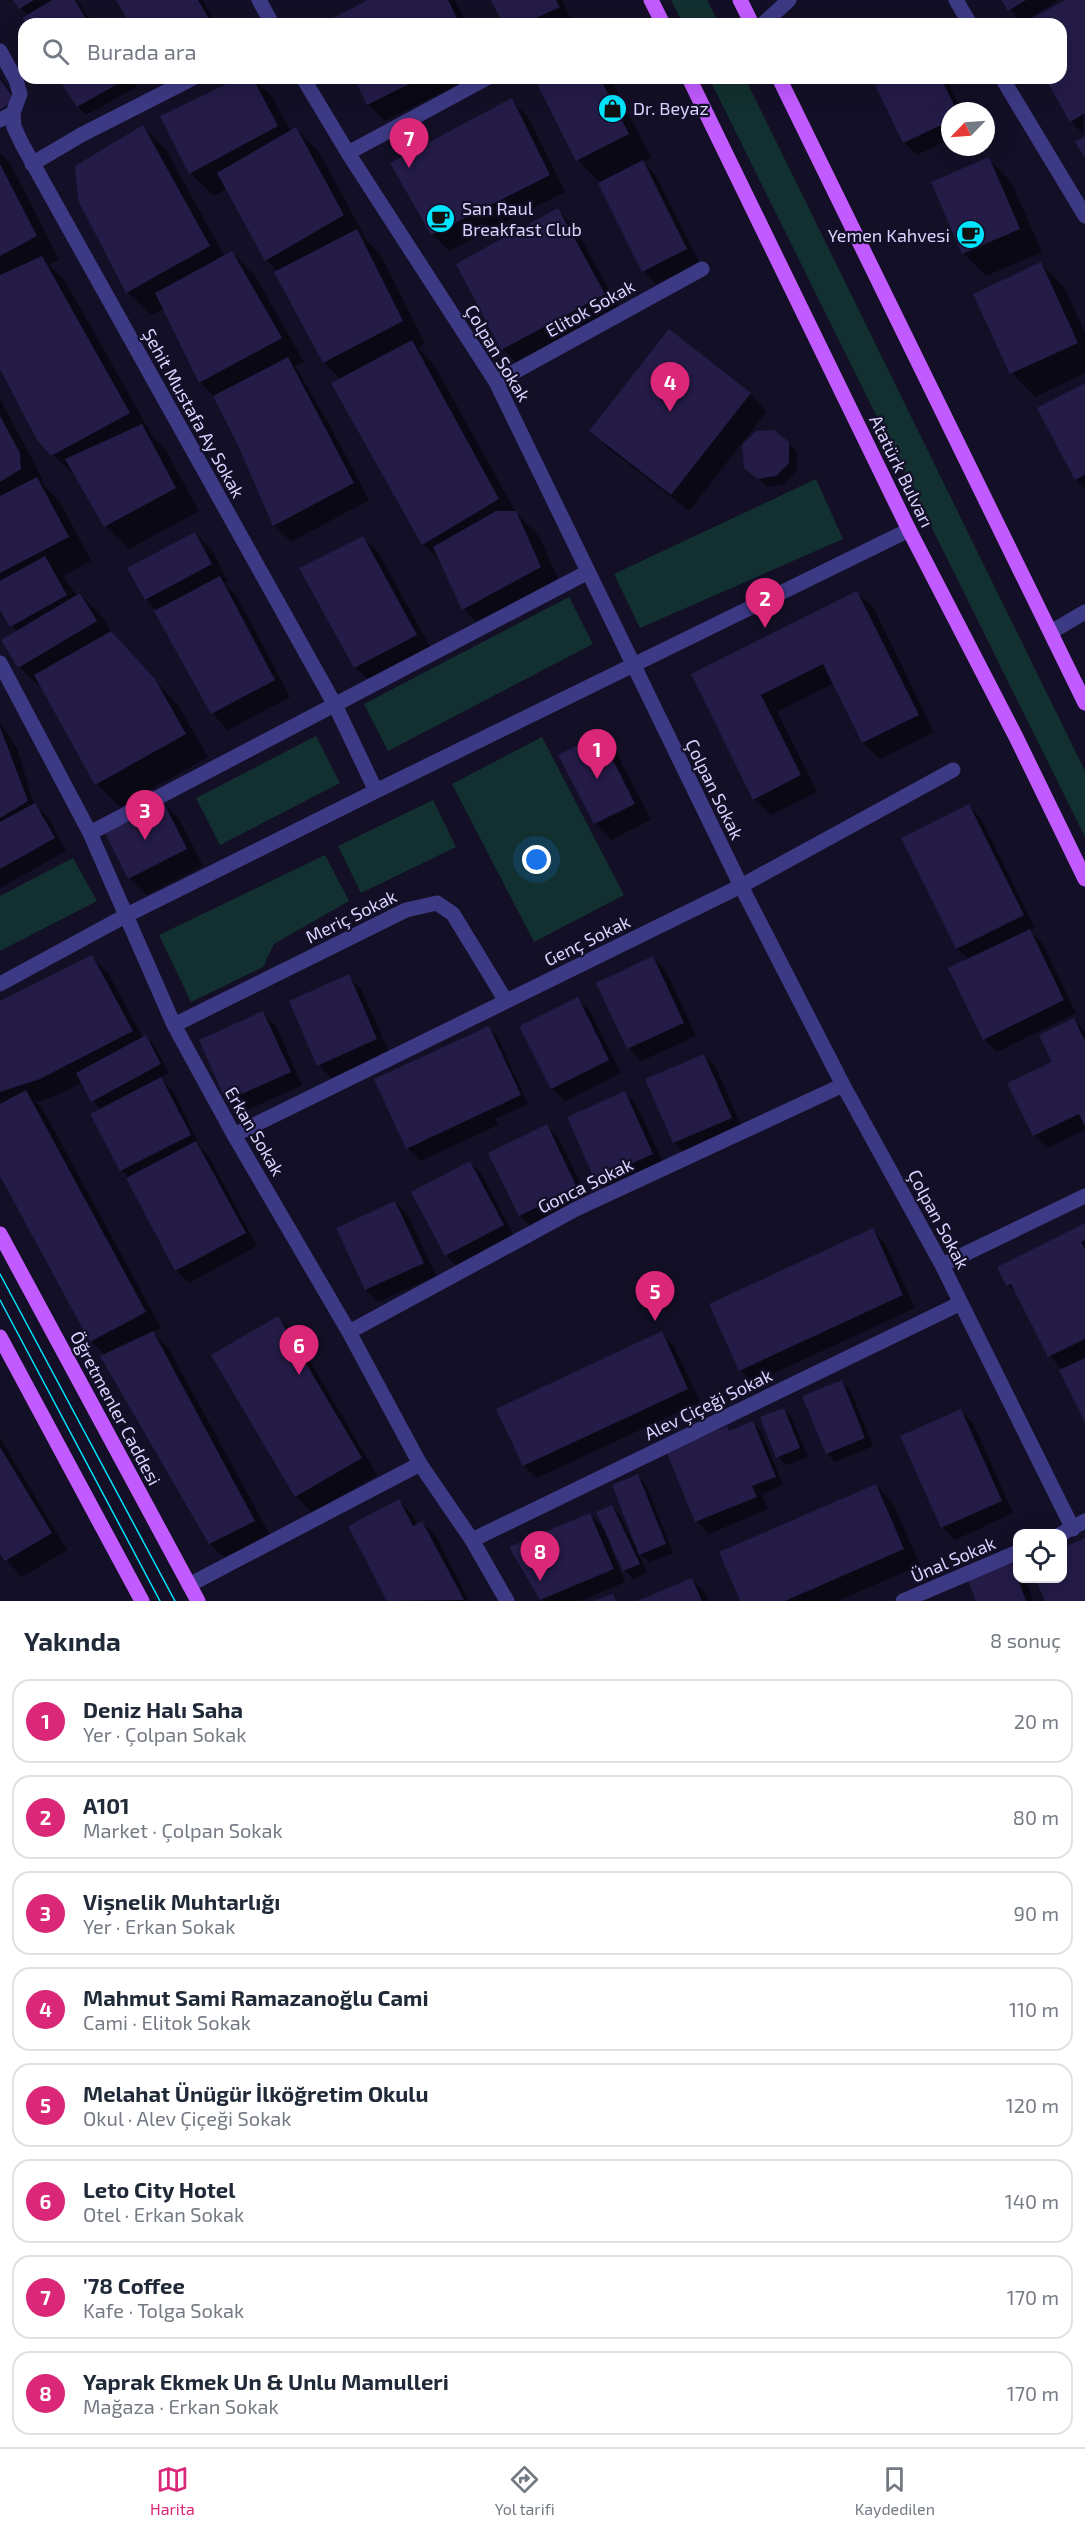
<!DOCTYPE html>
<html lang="tr">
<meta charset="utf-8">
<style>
:root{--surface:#fff;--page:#f6f6f7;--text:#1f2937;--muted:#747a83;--line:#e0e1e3;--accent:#db2777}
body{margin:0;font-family:"Exo 2",sans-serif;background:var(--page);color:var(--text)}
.controls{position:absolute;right:18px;bottom:18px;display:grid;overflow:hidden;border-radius:12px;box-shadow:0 6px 24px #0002}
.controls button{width:54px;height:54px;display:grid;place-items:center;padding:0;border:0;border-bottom:2px solid var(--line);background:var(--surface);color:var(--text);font:30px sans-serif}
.compass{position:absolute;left:941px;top:102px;width:54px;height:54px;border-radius:50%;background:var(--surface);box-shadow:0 6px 24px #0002;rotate:245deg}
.you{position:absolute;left:537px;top:860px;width:21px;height:21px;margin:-15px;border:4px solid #fff;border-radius:50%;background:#1a73e8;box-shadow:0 0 0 9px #1a73e833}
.badge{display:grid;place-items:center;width:39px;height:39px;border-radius:50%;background:var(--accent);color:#fff;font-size:20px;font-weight:700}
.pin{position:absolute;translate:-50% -50px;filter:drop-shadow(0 2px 3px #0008)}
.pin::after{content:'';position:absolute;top:32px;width:21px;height:18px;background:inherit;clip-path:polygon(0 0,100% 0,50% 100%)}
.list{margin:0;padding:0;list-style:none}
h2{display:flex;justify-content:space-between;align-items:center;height:78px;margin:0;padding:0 24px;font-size:26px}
h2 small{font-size:20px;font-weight:400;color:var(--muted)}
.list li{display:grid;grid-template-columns:39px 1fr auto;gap:18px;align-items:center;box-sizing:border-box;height:84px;margin:0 12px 12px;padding:0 12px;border:2px solid var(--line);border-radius:18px}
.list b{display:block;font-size:22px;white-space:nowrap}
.list p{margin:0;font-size:20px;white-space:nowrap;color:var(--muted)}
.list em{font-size:20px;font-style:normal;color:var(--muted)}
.icon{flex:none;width:33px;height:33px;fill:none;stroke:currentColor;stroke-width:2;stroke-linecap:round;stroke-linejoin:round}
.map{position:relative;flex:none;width:1085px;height:1601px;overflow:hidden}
.search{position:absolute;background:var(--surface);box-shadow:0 6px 24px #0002;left:18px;right:18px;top:18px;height:66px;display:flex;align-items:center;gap:15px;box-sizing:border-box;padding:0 21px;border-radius:18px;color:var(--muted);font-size:22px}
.sheet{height:846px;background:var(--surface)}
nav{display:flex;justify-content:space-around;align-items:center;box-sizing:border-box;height:84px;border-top:2px solid var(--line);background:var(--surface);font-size:16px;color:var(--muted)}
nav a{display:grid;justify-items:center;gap:3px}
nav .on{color:var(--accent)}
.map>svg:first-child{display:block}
.green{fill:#12302f}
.shadow{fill:#0007}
.building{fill:#241b47}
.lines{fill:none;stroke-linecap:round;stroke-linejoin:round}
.minor{stroke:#3d3a85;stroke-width:15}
.major{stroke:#c25bff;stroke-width:15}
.tram{stroke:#00e5ff;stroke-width:1.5}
.labels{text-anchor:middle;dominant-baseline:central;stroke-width:4.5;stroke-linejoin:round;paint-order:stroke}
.poi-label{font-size:18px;fill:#d9d4ff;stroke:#130f26;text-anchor:start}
.street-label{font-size:18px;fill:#d9d4ff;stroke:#130f26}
</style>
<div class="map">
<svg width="1085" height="1601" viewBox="0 0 1085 1601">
<rect width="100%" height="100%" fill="#130f26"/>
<path class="green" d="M671 0H707L719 24H683Z
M709 78H745L1085 771V837Z
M816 479 843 539 640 628 614 574Z
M569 597 593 644 388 751 364 704Z
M316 736 340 783 220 845 196 798Z
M542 737 624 895 534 942 452 784Z
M433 800 456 847 361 893 338 846Z
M325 855 349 901 274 944 263 967 191 1002 159 935Z
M73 858 97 901 0 951V896Z"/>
<path class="shadow" d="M15 0H77L93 24H28V16Z
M117 0H203L216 24H131Z
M372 0H455L467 24H328Z
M493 0H562L571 20 562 24H504Z
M1003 0H1058L1022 23Z
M1068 0H1085L1083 134 1071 121 1047 78H1061V24H1025Z
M0 77 22 109 0 124Z
M60 78H131L136 87 86 115 78 107Z
M243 78H253L273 98 291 132 296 129 319 152 367 241 380 254 425 344 418 348 434 365 517 514 539 536 563 590 486 632 463 609 441 562 423 544 341 380 324 362 278 272 266 260 227 189 214 196 190 173Z
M355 78H470L385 121 368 104Z
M535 78H610L651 158 643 162 655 174 699 262 656 284 643 271 600 183 578 160Z
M888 78H946L962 111H950V139L917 155 904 142Z
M511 100 528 117 565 192 449 251 432 234Z
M143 127 166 150 225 257 232 253 255 276 304 362 295 366 328 422 369 500 291 542 274 525 238 442 215 398 200 382 164 308 151 315 127 292Z
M0 153 10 163 59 260 49 265 65 281 153 437 165 449 199 511 129 549 105 526 77 477 53 455 0 366Z
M988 158 1011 182 1042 252 986 276 963 253Z
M558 210 575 227 620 311 519 365 503 349Z
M1041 264 1064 287 1085 333V373L1035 397 1012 373 975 295Z
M669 331 750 394 767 411 689 511 608 448 591 431Z
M1085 385V489L1076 479Z
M0 399 42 478 43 485 60 502 91 561 63 576 77 596 80 594 103 618 115 637 177 704 208 757 120 807 97 784 44 690 19 667 3 641 17 632 0 607Z
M788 443 797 452V471L784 484 768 487 745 467Z
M195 533 212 550 228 581 224 583 236 595 290 697 228 730 212 713 157 611 146 599Z
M363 538 379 554 433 652 372 683 355 667Z
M857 593 874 609 934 732 880 759 863 743 834 683 777 712 817 792 771 815 754 799 693 675Z
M0 724 17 748 34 805 48 817 66 851 0 888Z
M599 736 616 752 651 820 611 840 595 824Z
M163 803 179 819 203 866 146 895 129 878Z
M969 806 981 819 1035 928 1030 931 1042 943 1076 1013 997 1052 984 1039 969 960 957 948Z
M91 957 108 973 143 1038 146 1037 154 1045 169 1073 160 1078 173 1091 201 1148 208 1155 257 1246 189 1283 176 1270 129 1178 121 1170 92 1114 101 1109 93 1101 83 1082 57 1095 36 1102 42 1108 161 1328 153 1333 169 1349 271 1537 227 1560 210 1544 102 1357 105 1355 91 1341 0 1173V1003Z
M653 958 666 971 696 1036 641 1061 629 1048 598 984Z
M348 976 361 989 389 1052 331 1078 319 1065Z
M577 999 590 1011 621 1073 565 1101 552 1088Z
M263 1013 276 1026 302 1085 240 1113 227 1100Z
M1073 1020 1085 1031V1130L1047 1148 1034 1135 1054 1063Z
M488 1027 497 1036 528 1104 495 1119 498 1125 420 1161 407 1148Z
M704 1055 716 1068 743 1130 687 1155 675 1143 647 1080Z
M625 1093 637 1106 665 1167 609 1192 596 1179Z
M547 1126 559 1139 589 1201 532 1228 520 1215Z
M470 1163 482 1175 515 1238 458 1268 446 1255Z
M395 1202 408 1215 436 1276 378 1302 366 1290Z
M1085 1225V1420L1063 1370 1050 1356 1019 1296 1008 1285Z
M872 1230 885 1243 915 1308 753 1383 741 1370Z
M278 1317 294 1334 377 1475 312 1513 296 1496Z
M661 1333 674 1346 700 1402 537 1478 524 1466Z
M842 1382 850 1390 873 1446 835 1462 827 1453Z
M784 1409 792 1418 808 1457 786 1465 778 1457Z
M960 1410 973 1423 1013 1513 955 1540 942 1527Z
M752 1423 761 1431 783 1485 762 1494 768 1509 709 1534 697 1521 727 1428 731 1432Z
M0 1438 67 1550 22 1577 6 1560 0 1551Z
M638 1476 646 1485 673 1553 649 1562 637 1551 647 1572 633 1579 625 1570 613 1545 610 1546 625 1582 580 1601H542L541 1599 590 1515 606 1531 612 1507 620 1515 634 1544 636 1543Z
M876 1485 892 1502 920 1565 838 1601H741Z
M399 1501 412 1514 417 1525 422 1523 435 1535 469 1601H389L350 1527Z
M1012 1565 1018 1571V1578H1025L1033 1601H978Z
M692 1580 705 1592 708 1601H641Z"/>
<path class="building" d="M13 0H34L19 9Z
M52 0H75L89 24H26L22 18Z
M116 0H198L212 24H130Z
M368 0H448L460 24H326L325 22Z
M491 0H556L560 7 523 24H503Z
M1001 0H1026L1008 11Z
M1065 0H1085V113L1070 122 1045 78H1061V24H1022Z
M58 78H128L77 107Z
M239 78H253L278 126 189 174 160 116Z
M354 78H421L367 105Z
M534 78H600L629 134 576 161Z
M885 78H941L957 111H950V121L903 143 874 83Z
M0 79 15 100 0 110Z
M512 98 550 175 431 235 390 163Z
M143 125 210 246 126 293 78 200 75 166Z
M296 127 344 215 265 261 217 173Z
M1085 136V158L1075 142Z
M989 157 1020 229 962 254 931 182Z
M643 160 687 249 642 272 598 183Z
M0 164 37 236 0 256Z
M558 208 605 294 501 350 456 264Z
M357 229 403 321 323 363 274 272Z
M232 251 282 338 199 383 155 293Z
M42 256 130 413 51 456 37 440 0 369V275Z
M1041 262 1078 343 1010 374 973 294Z
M669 329 751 393 671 495 589 431Z
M412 340 499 499 422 545 331 383Z
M288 357 354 483 273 526 237 443 213 396Z
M1085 383V475L1075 480 1037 408Z
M0 416 20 453 21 469 0 482Z
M142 424 176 488 104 527 65 459Z
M774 430 789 442V463L776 476 758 479 744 468 742 445 756 431Z
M37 477 69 537 0 573V496Z
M496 511H516L541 567 462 610 433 547Z
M195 532 212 564 145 600 127 568Z
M363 536 417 635 354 668 299 568Z
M45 556 67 595 10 627 0 610V581Z
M220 576 275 680 211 714 154 611Z
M857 591 919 715 862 743 823 664 761 695 801 775 753 800 691 674Z
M80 593 97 621 18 668 1 640Z
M111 631 155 679 186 734 95 785 34 675Z
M0 727 28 801 0 818Z
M600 734 635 804 594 824 558 755Z
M163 801 187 849 128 879 104 831Z
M35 803 55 838 0 869V822Z
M969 804 1024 915 956 949 901 838Z
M1030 929 1064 1000 983 1040 948 968Z
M92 955 133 1031 40 1079 0 1092V1001Z
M653 956 684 1023 627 1049 596 983Z
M349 974 377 1039 317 1066 289 1001Z
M578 997 609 1060 551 1089 519 1026Z
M263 1011 291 1072 226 1101 199 1040Z
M1074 1018 1085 1041V1127L1079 1114 1033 1136 1007 1083 1052 1062 1039 1035Z
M489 1026 521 1095 406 1149 374 1079Z
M146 1035 161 1064 91 1102 76 1073Z
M704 1054 732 1118 673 1143 645 1079Z
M161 1077 191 1135 120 1171 90 1114Z
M26 1090 146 1312 90 1342 0 1176V1104Z
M625 1091 653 1154 595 1180 567 1117Z
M547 1124 577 1188 519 1216 488 1153Z
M196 1141 246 1233 175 1271 126 1178Z
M470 1161 504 1225 445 1256 411 1192Z
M395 1201 424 1263 365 1290 336 1228Z
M1085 1223V1240L1081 1242 1085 1249V1339L1048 1357 1011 1284 1006 1286 997 1267Z
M873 1228 903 1295 739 1371 709 1304Z
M278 1316 362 1458 295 1497 211 1355Z
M153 1331 255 1521 209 1544 100 1356Z
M662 1331 688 1389 523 1466 496 1409Z
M1085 1358V1423L1059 1370Z
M842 1380 865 1438 826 1454 802 1396Z
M784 1408 800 1448 776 1458 760 1417Z
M961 1409 1002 1501 941 1528 900 1436Z
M753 1421 776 1477 752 1486 757 1497 695 1522 666 1451 727 1426 729 1431Z
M0 1447 52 1533 5 1561 0 1554Z
M638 1474 666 1544 639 1555 612 1485Z
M876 1484 904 1549 785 1601H740L719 1552Z
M399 1499 413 1526 422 1521 464 1600 387 1601 348 1526Z
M612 1505 640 1564 623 1571 596 1512Z
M590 1513 614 1569 540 1600 509 1547Z
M1085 1538V1601H1045L1035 1578H1062V1548Z
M1012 1563 1026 1601H976L968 1580Z
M692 1578 702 1601H637Z
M613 1594 616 1601H593Z"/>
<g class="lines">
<path class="minor" d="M259 0 272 24
M956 0 970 24
M763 24 789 0
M0 51 16 80 20 94 13 113 14 127 22 144 335 705 376 791
M303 78 348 153 496 382 741 886 843 1085 942 1265 1073 1529
M1002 78 1085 216
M0 120 13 113
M348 153 487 78
M32 164 81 135 193 78
M496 382 702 269
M1051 632 1085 612
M0 663 90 833 174 1025 234 1135 349 1332 420 1464 472 1540 507 1601
M90 833 588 572
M0 984 127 915 376 791 909 530
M174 1025 406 910 437 903 453 914 506 1001
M234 1135 741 886 953 770
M942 1265 1085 1196
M349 1332 576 1209 843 1085
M1061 1534 1085 1521
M472 1540 961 1303
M189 1585 420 1464
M903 1601 1018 1552"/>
<path class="major" d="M651 0 663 24
M740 0 752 24
M689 78 909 530 1016 737 1085 879
M779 78 1085 703
M0 1234 198 1601
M0 1337 142 1601"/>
<path class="tram" d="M0 1274 175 1601
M0 1300 160 1601"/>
</g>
<defs>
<symbol id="shop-disc" viewBox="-11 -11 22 22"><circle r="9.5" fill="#00e5ff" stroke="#130f26"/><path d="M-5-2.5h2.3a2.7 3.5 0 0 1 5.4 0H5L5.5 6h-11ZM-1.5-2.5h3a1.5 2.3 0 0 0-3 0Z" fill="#111"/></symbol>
<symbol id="cafe-disc" viewBox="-11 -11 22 22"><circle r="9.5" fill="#00e5ff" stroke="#130f26"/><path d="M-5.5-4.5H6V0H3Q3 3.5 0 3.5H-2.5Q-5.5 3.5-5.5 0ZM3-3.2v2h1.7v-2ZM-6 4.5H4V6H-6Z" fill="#111"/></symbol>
</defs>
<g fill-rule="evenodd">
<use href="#shop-disc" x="596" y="92" width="33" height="33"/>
<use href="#cafe-disc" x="424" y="202" width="33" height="33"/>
<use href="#cafe-disc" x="954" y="218" width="33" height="33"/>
</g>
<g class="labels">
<g class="poi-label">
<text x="633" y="108">Dr. Beyaz</text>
<text x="462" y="208">San Raul<tspan x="462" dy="21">Breakfast Club</tspan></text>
<text x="950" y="235" text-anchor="end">Yemen Kahvesi</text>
</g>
<g class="street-label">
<text transform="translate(590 308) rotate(-29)">Elitok Sokak</text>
<text transform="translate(498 353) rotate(59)">Çolpan Sokak</text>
<text transform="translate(194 413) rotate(61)">Şehit Mustafa Ay Sokak</text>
<text transform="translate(902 471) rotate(64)">Atatürk Bulvarı</text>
<text transform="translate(715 789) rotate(64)">Çolpan Sokak</text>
<text transform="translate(351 916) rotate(-26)">Meriç Sokak</text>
<text transform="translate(587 940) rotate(-26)">Genç Sokak</text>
<text transform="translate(255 1131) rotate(60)">Erkan Sokak</text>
<text transform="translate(585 1185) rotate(-26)">Gonca Sokak</text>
<text transform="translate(939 1219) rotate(62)">Çolpan Sokak</text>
<text transform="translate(708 1404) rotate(-26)">Alev Çiçeği Sokak</text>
<text transform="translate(116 1408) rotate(62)">Öğretmenler Caddesi</text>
<text transform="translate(953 1559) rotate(-23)">Ünal Sokak</text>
</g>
</g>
</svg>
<div class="controls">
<button><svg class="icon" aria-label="locate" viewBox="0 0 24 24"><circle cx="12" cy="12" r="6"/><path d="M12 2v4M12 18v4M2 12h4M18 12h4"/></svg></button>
</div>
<svg class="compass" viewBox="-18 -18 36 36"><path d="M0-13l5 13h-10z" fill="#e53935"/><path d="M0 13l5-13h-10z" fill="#747a83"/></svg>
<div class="you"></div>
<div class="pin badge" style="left:597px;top:779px">1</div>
<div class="pin badge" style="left:765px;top:628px">2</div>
<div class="pin badge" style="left:145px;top:840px">3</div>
<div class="pin badge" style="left:670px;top:412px">4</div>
<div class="pin badge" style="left:655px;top:1321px">5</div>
<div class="pin badge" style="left:299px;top:1375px">6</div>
<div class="pin badge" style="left:409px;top:168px">7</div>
<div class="pin badge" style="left:540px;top:1581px">8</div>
<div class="search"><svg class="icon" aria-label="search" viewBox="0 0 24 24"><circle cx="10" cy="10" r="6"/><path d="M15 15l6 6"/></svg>Burada ara</div>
</div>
<section class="sheet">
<h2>Yakında<small>8 sonuç</small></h2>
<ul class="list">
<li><span class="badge">1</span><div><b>Deniz Halı Saha</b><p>Yer · Çolpan Sokak</p></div><em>20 m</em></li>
<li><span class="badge">2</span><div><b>A101</b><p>Market · Çolpan Sokak</p></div><em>80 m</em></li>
<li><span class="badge">3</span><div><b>Vişnelik Muhtarlığı</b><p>Yer · Erkan Sokak</p></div><em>90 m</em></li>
<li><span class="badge">4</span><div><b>Mahmut Sami Ramazanoğlu Cami</b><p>Cami · Elitok Sokak</p></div><em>110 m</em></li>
<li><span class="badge">5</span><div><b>Melahat Ünügür İlköğretim Okulu</b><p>Okul · Alev Çiçeği Sokak</p></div><em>120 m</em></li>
<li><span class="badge">6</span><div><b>Leto City Hotel</b><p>Otel · Erkan Sokak</p></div><em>140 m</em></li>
<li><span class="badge">7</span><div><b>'78 Coffee</b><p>Kafe · Tolga Sokak</p></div><em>170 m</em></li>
<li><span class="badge">8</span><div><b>Yaprak Ekmek Un &amp; Unlu Mamulleri</b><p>Mağaza · Erkan Sokak</p></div><em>170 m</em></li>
</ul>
</section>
<nav>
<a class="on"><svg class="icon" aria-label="map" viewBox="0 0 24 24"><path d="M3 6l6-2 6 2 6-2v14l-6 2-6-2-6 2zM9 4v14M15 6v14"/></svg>Harita</a>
<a><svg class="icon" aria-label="directions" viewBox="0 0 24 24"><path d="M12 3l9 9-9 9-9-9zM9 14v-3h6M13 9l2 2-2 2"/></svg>Yol tarifi</a>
<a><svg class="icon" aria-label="saved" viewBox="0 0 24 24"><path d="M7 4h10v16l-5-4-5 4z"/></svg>Kaydedilen</a>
</nav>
